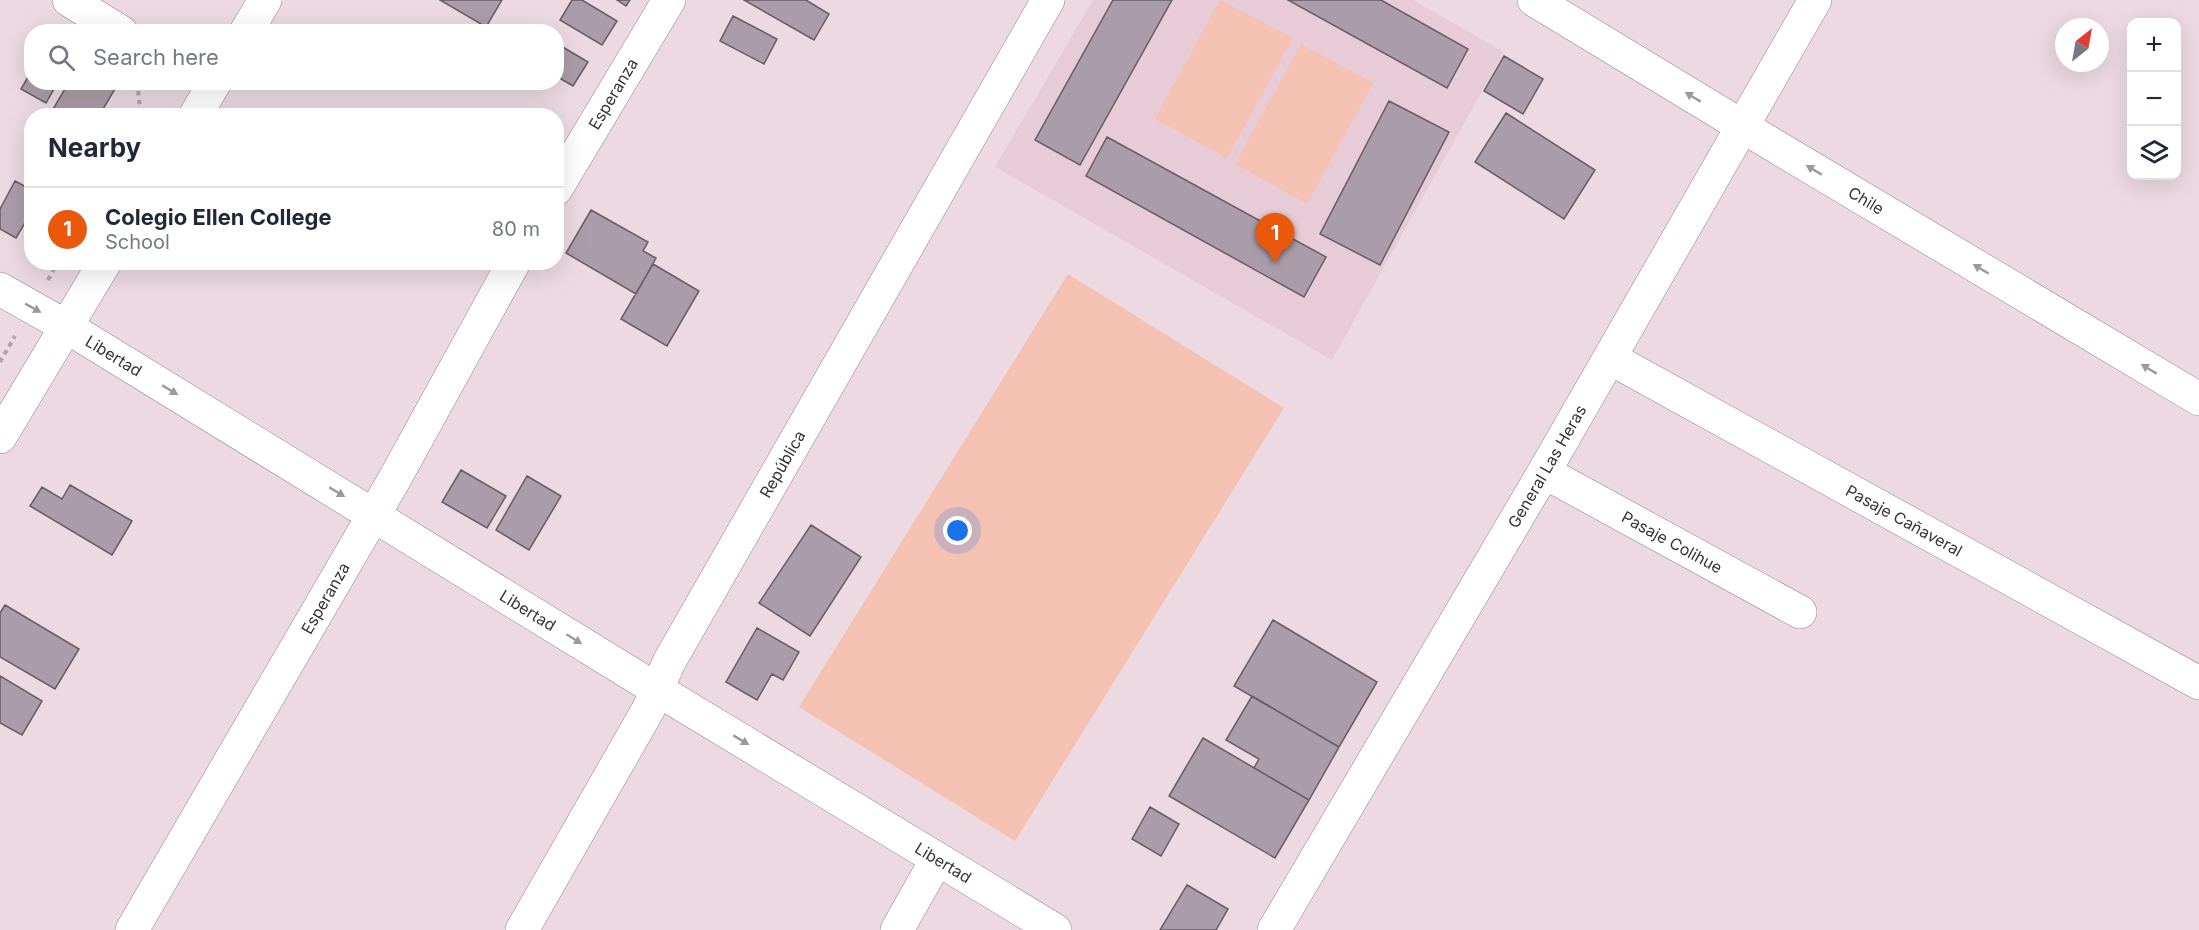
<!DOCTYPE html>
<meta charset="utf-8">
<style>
:root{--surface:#fff;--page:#f2f2f3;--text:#1f2937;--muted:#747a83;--line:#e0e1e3;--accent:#ea580c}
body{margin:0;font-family:Inter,sans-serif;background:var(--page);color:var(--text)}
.controls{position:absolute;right:18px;top:18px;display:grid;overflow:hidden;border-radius:12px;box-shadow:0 6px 24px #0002}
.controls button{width:54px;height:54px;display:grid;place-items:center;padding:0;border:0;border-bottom:2px solid var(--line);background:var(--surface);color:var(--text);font:30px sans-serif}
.compass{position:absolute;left:2055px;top:18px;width:54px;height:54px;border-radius:50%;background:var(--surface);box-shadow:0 6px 24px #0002;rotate:31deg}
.you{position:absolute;left:958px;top:531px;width:21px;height:21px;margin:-15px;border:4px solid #fff;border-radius:50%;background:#1a73e8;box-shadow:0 0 0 9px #1a73e833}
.badge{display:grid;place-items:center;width:39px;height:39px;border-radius:50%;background:var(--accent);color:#fff;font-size:20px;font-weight:700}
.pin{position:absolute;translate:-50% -50px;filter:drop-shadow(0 2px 3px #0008)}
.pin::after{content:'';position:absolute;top:32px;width:21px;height:18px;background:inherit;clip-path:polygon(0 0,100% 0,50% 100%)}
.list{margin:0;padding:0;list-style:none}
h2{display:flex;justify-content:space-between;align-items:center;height:78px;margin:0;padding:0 24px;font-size:26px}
h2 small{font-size:20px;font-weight:400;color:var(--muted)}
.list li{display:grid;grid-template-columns:39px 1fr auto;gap:18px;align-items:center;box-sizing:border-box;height:84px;padding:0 24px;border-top:2px solid var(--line)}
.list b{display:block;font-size:22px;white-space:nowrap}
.list p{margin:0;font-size:20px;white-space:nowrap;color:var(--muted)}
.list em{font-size:20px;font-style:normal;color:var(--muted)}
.icon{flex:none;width:33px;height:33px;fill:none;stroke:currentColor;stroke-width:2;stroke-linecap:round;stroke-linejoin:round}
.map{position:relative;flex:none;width:2199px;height:930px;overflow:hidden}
.search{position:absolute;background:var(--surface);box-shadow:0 6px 24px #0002;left:24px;top:24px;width:540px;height:66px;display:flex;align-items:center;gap:15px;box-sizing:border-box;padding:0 21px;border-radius:24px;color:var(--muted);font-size:22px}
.panel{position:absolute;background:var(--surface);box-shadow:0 6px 24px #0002;left:24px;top:108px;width:540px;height:162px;border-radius:24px}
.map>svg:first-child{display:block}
.built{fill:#e7ccd8}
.green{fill:#f4c1b3}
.building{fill:#aa9da9;stroke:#675b66;stroke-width:1.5}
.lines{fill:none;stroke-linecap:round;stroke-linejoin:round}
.minor-casing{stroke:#95848c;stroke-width:34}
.major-casing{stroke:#95848c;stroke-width:34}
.path{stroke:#b1a2a8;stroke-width:4;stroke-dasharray:4.5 4.5;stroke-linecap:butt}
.minor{stroke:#fff;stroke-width:33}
.major{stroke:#fff;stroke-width:33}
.oneway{fill:#9c999a}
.labels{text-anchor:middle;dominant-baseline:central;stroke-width:4.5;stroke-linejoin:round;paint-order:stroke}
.street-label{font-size:16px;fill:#3a3336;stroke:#fff}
</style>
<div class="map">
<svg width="2199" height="930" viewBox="0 0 2199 930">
<rect width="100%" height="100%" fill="#ecd9e1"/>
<path class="built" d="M1093 0H1413L1504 52 1332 360 995 167Z"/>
<path class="green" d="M1220 0 1293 38 1227 158 1155 119Z
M1301 44 1373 83 1307 204 1235 164Z
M1068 274 1284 408 1015 841 799 707Z"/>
<path class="building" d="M440 0H502L486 27Z
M572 0H582L617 21 602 45 560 20Z
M617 0H630L626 6Z
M744 0H806L829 14 814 40Z
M1113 0H1172L1080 165 1035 140Z
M1288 0H1381L1468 49 1447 88Z
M733 16 777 39 764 64 720 41Z
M556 43 588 62 573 86 556 76Z
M1504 56 1543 79 1523 114 1484 91Z
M32 70V82H58L46 103 21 89Z
M69 82H119L99 116H49Z
M1389 101 1449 132 1380 265 1320 234Z
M1506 113 1595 170 1564 219 1475 162Z
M1107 137 1326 257 1304 297 1086 176Z
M15 181 32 190V211L16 238 0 229V209Z
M591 210 648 242 643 251 656 258 636 294 566 253Z
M653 264 699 291 667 346 621 319Z
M461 470 506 496 487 528 442 502Z
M527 476 561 496 529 550 496 530Z
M70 485 132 521 112 555 30 506 42 487 62 499Z
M811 525 861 557 810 636 759 603Z
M5 605 79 649 55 689 0 657V613Z
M1273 620 1377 682 1339 747 1234 686Z
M757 628 799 652 783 680 772 674 757 700 726 682Z
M0 676 42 701 22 735 0 723Z
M1252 696 1339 747 1309 800 1254 768 1259 759 1226 740Z
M1203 738 1309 800 1275 858 1169 796Z
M1150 807 1179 824 1161 856 1132 839Z
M1187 885 1228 909 1216 930H1160Z"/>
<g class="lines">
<defs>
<g id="minor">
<path d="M69 0 121 32"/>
<path id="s1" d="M1534 0 1770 143 2199 399"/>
<path id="s2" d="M556 189 669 0"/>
<path id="s3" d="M0 289 67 327 638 678 1055 930"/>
<path id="s4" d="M1610 358 2199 683"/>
<path id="s5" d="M1544 472 1800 612"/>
<path id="s6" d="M132 930 394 480 514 262"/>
<path id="s7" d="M522 930 648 710 669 662 1048 0"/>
<path d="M897 930 937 859"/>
<path id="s8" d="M1274 930 1544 472 1815 0"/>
</g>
<path id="major" d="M246 32 265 0
M195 116 215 82
M0 437 105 262"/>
</defs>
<use href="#minor" class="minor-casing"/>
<use href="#major" class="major-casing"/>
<path class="path" d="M137 82 141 116
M48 280 58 262
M0 362 15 336"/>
<use href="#minor" class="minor"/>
<use href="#major" class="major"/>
</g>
<defs><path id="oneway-solid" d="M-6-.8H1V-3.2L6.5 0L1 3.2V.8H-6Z" transform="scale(1.5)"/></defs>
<g class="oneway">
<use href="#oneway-solid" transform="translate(1693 97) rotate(-149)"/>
<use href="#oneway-solid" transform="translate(1814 170) rotate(-149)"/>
<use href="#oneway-solid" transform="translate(1981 269) rotate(-149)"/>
<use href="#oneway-solid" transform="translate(33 308) rotate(29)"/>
<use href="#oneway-solid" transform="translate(2149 369) rotate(-149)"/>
<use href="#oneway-solid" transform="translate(170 390) rotate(31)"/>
<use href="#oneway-solid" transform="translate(337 492) rotate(31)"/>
<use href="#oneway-solid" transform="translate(574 639) rotate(32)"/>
<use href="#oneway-solid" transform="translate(741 740) rotate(31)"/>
</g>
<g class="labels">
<g class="street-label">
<text stroke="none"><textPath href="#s2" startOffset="111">Esperanza</textPath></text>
<text stroke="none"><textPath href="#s1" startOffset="388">Chile</textPath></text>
<text stroke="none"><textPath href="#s3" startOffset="132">Libertad</textPath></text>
<text stroke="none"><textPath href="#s7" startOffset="534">República</textPath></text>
<text stroke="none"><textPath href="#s8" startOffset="538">General Las Heras</textPath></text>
<text stroke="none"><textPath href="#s4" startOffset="336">Pasaje Cañaveral</textPath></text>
<text stroke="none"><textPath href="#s5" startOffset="146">Pasaje Colihue</textPath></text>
<text stroke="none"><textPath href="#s6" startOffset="384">Esperanza</textPath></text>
<text stroke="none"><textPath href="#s3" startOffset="618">Libertad</textPath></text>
<text stroke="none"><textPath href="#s3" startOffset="1104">Libertad</textPath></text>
</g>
</g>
</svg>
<div class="controls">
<button>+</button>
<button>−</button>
<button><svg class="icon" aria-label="layers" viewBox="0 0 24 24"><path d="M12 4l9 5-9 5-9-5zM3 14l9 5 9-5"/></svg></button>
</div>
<svg class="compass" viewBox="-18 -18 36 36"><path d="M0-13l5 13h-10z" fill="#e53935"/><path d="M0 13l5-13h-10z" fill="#747a83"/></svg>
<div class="you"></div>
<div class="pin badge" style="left:1275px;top:263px">1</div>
<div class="search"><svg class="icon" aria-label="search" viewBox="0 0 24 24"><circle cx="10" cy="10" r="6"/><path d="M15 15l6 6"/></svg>Search here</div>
<section class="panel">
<h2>Nearby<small></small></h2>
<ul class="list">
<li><span class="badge">1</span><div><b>Colegio Ellen College</b><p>School</p></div><em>80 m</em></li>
</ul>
</section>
</div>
